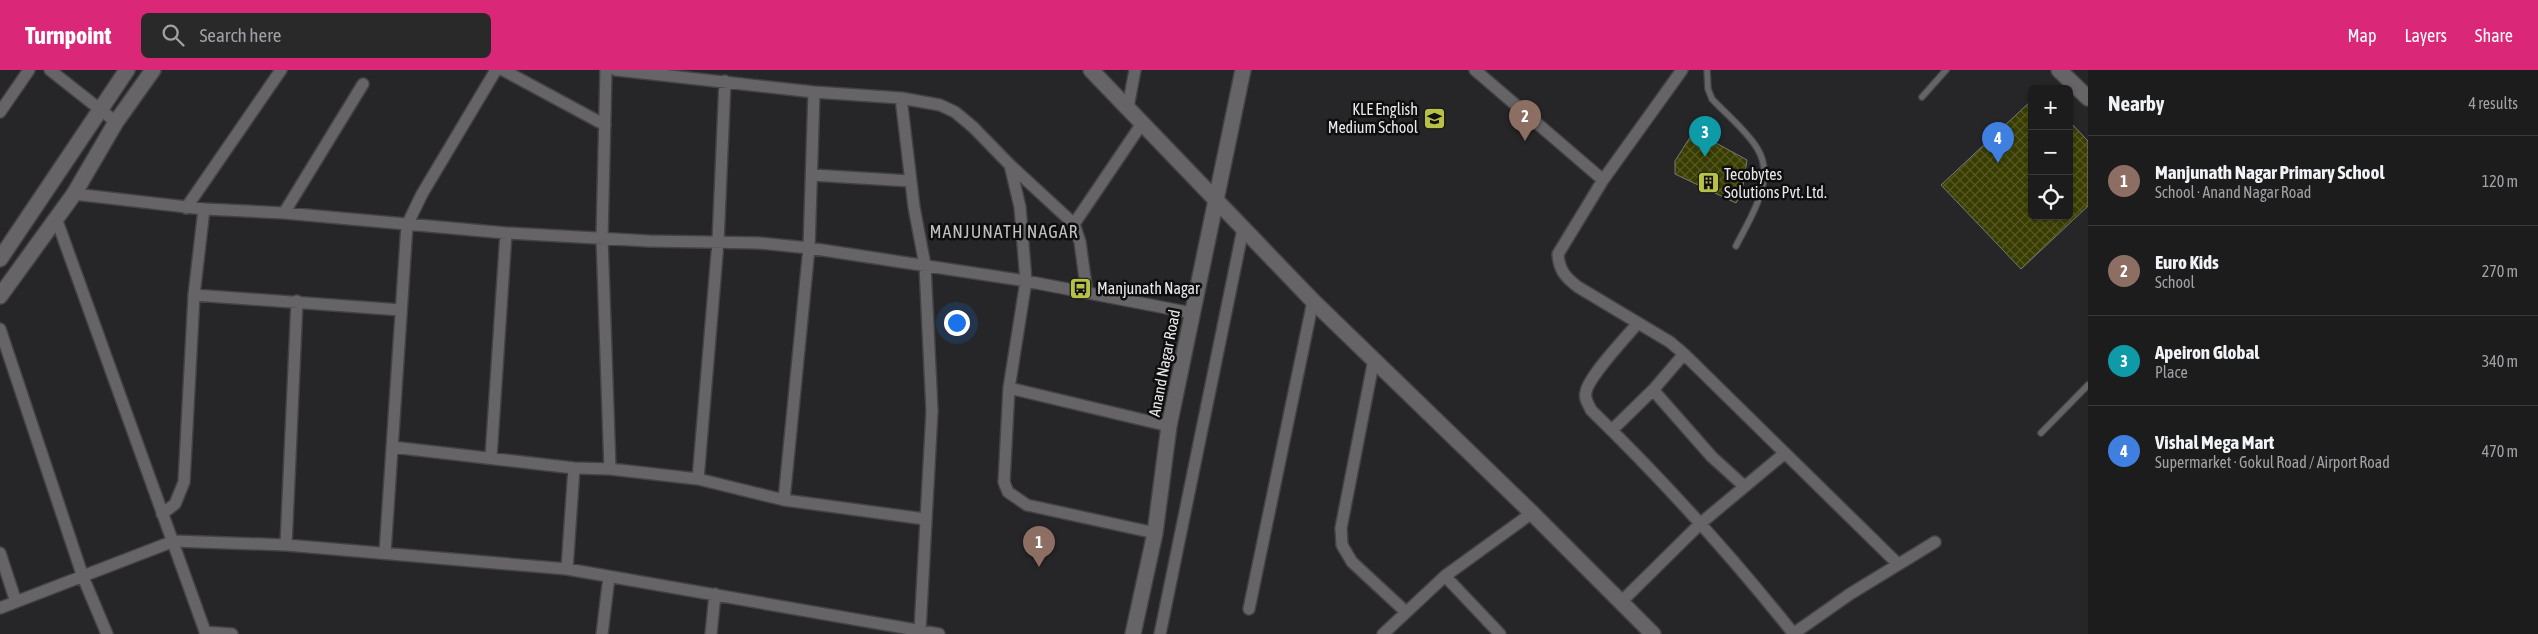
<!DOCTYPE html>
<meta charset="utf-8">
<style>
:root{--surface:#1c1c1d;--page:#29292a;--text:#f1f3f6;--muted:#a0a1a4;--line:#3a3a3b;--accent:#db2777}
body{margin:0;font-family:"Asap Condensed",sans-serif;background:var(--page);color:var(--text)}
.controls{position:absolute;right:15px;top:15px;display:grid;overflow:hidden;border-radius:8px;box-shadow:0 1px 4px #0004}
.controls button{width:45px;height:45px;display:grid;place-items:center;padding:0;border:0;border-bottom:1px solid var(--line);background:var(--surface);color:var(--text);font:25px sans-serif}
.you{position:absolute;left:956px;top:252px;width:18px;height:18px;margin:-12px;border:4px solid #fff;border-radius:50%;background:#1a73e8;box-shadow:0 0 0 8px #1a73e833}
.badge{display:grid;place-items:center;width:32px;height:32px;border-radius:50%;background:var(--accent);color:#fff;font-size:16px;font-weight:700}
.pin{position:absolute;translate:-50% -41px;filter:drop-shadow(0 1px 2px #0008)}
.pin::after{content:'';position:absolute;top:26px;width:18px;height:15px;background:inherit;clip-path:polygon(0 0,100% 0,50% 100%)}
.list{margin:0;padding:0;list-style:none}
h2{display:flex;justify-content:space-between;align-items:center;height:65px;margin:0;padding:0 20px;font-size:21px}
h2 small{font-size:16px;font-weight:400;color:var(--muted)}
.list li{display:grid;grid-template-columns:32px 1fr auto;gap:15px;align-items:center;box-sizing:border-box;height:90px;padding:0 20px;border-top:1px solid var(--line)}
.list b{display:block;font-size:19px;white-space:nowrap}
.list p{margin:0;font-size:16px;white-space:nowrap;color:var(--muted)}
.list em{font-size:16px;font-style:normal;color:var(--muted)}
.icon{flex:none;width:28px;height:28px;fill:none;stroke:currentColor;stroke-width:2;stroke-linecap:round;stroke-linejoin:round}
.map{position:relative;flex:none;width:2088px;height:564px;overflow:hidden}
header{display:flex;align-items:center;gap:30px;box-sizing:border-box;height:70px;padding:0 25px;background:var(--accent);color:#fff}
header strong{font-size:24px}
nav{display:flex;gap:28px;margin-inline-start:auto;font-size:18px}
.search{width:350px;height:45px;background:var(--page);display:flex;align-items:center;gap:12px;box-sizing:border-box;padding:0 18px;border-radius:8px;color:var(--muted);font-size:19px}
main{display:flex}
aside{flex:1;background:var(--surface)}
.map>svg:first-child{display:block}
.building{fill:url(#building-cross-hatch);stroke:#787975}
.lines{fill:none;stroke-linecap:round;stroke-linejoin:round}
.lane-casing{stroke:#434244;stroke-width:8}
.street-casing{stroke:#434244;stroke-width:14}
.secondary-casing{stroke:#434244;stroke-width:18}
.lane{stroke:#666467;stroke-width:5.5}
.street{stroke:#666467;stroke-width:11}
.secondary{stroke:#666467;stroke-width:15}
.labels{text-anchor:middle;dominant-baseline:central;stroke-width:5;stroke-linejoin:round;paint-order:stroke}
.poi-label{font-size:16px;fill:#e8e7e9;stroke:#0f0e0f;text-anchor:start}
.street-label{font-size:16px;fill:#e8e7e9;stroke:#0f0e0f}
.neighbourhood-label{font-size:18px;letter-spacing:1px;fill:#c0bec1;stroke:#0f0e0f}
</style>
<header>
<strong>Turnpoint</strong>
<div class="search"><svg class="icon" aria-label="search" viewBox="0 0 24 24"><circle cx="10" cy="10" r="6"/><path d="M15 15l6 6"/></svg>Search here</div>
<nav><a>Map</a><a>Layers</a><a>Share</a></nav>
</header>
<main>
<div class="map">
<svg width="2088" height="564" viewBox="0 0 2088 564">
<defs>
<pattern id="building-cross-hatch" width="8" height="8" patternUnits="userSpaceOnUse" patternTransform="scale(1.25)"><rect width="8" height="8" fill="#393d00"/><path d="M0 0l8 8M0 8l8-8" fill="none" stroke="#565925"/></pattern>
</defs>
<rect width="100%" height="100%" fill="#262527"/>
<path class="building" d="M2032 30V146H2069V51L2088 71V136L2021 199 1941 115Z
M1694 61 1747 90 1742 122 1736 133 1675 104V91Z"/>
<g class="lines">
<defs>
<path id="lane" d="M1707 0 1708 19 1712 29C1727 45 1746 60 1757 78 1777 109 1750 148 1736 176
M1922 27 1946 0
M2041 363 2088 315"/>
<path id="street" d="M50 0 116 52
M503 0 605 55
M606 0 602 168 610 399
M616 0 814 22 901 28 940 35 955 42 973 57 1010 95 1074 154 1080 172 1087 223
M1475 0 1603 110
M1682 0 1603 110 1558 184C1559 200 1565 207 1578 217L1670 272 1684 284 1898 494
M901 28 914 137 925 195 932 341 920 560
M1128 37 1135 0
M0 42 29 0
M1010 95 1020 137 1026 211 1009 318 1004 412 1008 422 1027 435 1155 463
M812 105 910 111
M74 124 204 139 284 143 506 163 649 171 759 173 809 178 1026 211 1192 243
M186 138 281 0
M284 143 363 14
M56 148 206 564
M1074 154 1143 52
M194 225 401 240
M1638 253C1627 266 1588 307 1586 322 1584 329 1588 333 1591 340 1663 410 1730 484 1793 563
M0 259 83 507 107 564
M1374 289 1341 458 1342 475 1352 492 1406 542
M1009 318 1169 356
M1653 320 1712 387 1744 416
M1612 360 1653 320 1684 284
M392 377 574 398 610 399 698 409 784 430 925 449
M491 387 506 163
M698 409 718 172 725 11
M784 430 809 178 814 22
M162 444 175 434 184 412 194 225 204 139
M286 475 297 231
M0 483 16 532
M385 483 407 155 422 124 496 0
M567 499 574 398
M1445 506 1500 564
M1621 532 1701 453 1785 383
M0 538 174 471 286 475 567 499 939 564
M1249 539 1313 231
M205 562 232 564
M602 564 609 507
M711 564 715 524
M1160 564 1243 159
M1383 564 1445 506 1532 443
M1793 564 1850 524 1935 472"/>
<path id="secondary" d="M1091 0 1313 231 1532 443 1653 564
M2059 0 2088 28
M0 189 127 0
M0 226 74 124 116 52 153 0
M1133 564 1155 463 1169 356 1243 0"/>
</defs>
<use href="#lane" class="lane-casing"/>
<use href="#street" class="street-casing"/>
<use href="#secondary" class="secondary-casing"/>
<use href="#lane" class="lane"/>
<use href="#street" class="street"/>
<use href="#secondary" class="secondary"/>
</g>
<defs>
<symbol id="school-square" viewBox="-11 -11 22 22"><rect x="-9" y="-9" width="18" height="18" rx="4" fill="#b7c148" stroke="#0f0e0f"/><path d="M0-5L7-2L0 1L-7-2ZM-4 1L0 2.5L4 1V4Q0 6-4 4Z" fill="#111"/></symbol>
<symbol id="building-square" viewBox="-11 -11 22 22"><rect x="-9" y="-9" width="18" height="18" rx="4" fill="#b7c148" stroke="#0f0e0f"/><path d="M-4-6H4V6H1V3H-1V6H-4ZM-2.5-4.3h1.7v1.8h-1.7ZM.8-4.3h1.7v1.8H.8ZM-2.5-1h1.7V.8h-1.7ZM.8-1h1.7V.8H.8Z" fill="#111"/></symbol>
<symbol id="bus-square" viewBox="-11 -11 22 22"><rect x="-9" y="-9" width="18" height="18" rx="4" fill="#b7c148" stroke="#0f0e0f"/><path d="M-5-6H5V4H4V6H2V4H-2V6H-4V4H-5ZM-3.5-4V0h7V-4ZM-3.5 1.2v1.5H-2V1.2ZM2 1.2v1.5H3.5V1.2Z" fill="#111"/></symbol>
</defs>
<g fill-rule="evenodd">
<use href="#school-square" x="1422" y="36" width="25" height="25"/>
<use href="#building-square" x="1696" y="100" width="25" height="25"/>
<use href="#bus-square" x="1068" y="206" width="25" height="25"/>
</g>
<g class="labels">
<g class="poi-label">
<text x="1418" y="39" text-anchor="end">KLE English<tspan x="1418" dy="18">Medium School</tspan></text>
<text x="1724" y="104">Tecobytes<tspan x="1724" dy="18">Solutions Pvt. Ltd.</tspan></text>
<text x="1097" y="218">Manjunath Nagar</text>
</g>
<g class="street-label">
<text transform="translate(1164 293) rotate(-79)">Anand Nagar Road</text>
</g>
<g class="neighbourhood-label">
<text x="1004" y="161">MANJUNATH NAGAR</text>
</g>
</g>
</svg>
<div class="controls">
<button>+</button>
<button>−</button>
<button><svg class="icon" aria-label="locate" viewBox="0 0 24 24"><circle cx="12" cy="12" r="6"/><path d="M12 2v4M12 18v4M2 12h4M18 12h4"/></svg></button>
</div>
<div class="you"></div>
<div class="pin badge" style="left:1039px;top:497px;background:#8d6e63">1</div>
<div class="pin badge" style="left:1525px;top:71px;background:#8d6e63">2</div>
<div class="pin badge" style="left:1705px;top:87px;background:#0f9aa8">3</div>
<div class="pin badge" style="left:1998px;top:93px;background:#3f7fe0">4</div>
</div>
<aside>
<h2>Nearby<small>4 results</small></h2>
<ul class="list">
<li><span class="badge" style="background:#8d6e63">1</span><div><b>Manjunath Nagar Primary School</b><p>School · Anand Nagar Road</p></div><em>120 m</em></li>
<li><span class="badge" style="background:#8d6e63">2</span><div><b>Euro Kids</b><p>School</p></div><em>270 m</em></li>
<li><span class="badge" style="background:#0f9aa8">3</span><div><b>Apeiron Global</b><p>Place</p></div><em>340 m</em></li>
<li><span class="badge" style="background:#3f7fe0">4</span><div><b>Vishal Mega Mart</b><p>Supermarket · Gokul Road / Airport Road</p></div><em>470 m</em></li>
</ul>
</aside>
</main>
